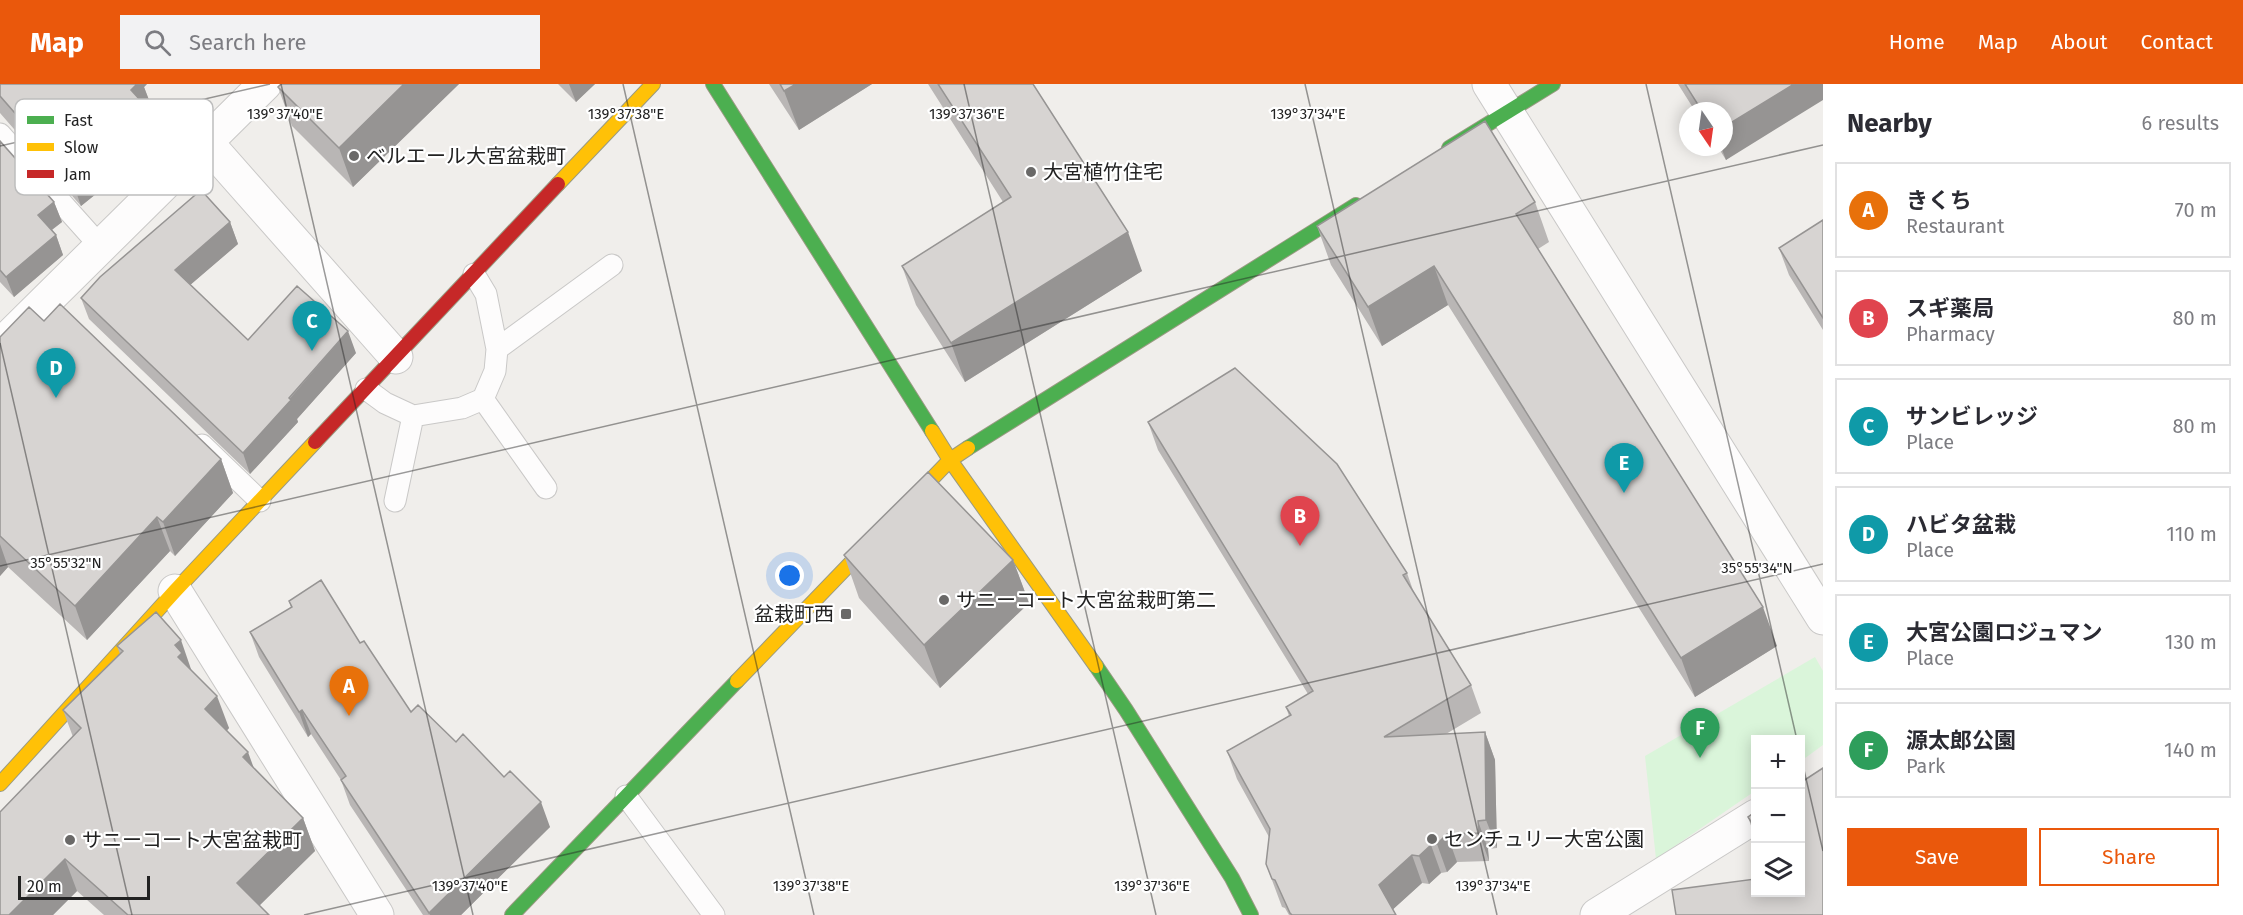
<!DOCTYPE html>
<meta charset="utf-8">
<style>
:root{--surface:#fff;--page:#f2f2f3;--text:#2b2b33;--muted:#7c7c81;--line:#e1e1e2;--accent:#ea580c}
body{margin:0;font-family:"Fira Sans","Noto Sans JP",sans-serif;background:var(--page);color:var(--text)}
.controls{position:absolute;right:18px;bottom:18px;display:grid;overflow:hidden;border-radius:0px;box-shadow:0 3px 15px #0003}
.controls button{width:54px;height:54px;display:grid;place-items:center;padding:0;border:0;border-bottom:2px solid var(--line);background:var(--surface);color:var(--text);font:30px sans-serif}
.compass{position:absolute;left:1679px;top:18px;width:54px;height:54px;border-radius:50%;background:var(--surface);box-shadow:0 3px 15px #0003;rotate:167deg}
.scale{position:absolute;left:18px;bottom:15px;width:132px;box-sizing:border-box;padding-left:6px;border:3px solid #222;border-top:0;font-size:16px;line-height:21px;white-space:nowrap;color:#222;-webkit-text-stroke:4px #fff;paint-order:stroke}
.you{position:absolute;left:790px;top:492px;width:21px;height:21px;margin:-15px;border:4px solid #fff;border-radius:50%;background:#1a73e8;box-shadow:0 0 0 9px #1a73e833}
.badge{display:grid;place-items:center;width:39px;height:39px;border-radius:50%;background:var(--accent);color:#fff;font-size:20px;font-weight:700}
.pin{position:absolute;translate:-50% -50px;filter:drop-shadow(0 2px 3px #0008)}
.pin::after{content:'';position:absolute;top:32px;width:21px;height:18px;background:inherit;clip-path:polygon(0 0,100% 0,50% 100%)}
.list{margin:0;padding:0;list-style:none}
h2{display:flex;justify-content:space-between;align-items:center;height:78px;margin:0;padding:0 24px;font-size:26px}
h2 small{font-size:20px;font-weight:400;color:var(--muted)}
.list li{display:grid;grid-template-columns:39px 1fr auto;gap:18px;align-items:center;box-sizing:border-box;height:96px;margin:0 12px 12px;padding:0 12px;border:2px solid var(--line);border-radius:0px}
.list b{display:block;font-size:22px;white-space:nowrap}
.list p{margin:0;font-size:20px;white-space:nowrap;color:var(--muted)}
.list em{font-size:20px;font-style:normal;color:var(--muted)}
.actions{display:flex;gap:12px;padding:18px 24px}
.actions a{flex:1;padding:14px 0;border:2px solid var(--accent);border-radius:0px;text-align:center;font-size:21px;color:var(--accent)}
.actions .main{background:var(--accent);color:#fff}
.icon{flex:none;width:33px;height:33px;fill:none;stroke:currentColor;stroke-width:2;stroke-linecap:round;stroke-linejoin:round}
.map{position:relative;flex:none;width:1823px;height:831px;overflow:hidden}
header{display:flex;align-items:center;gap:36px;box-sizing:border-box;height:84px;padding:0 30px;background:var(--accent);color:#fff}
header strong{font-size:28px}
nav{display:flex;gap:33px;margin-inline-start:auto;font-size:21px}
.search{width:420px;height:54px;background:var(--page);display:flex;align-items:center;gap:15px;box-sizing:border-box;padding:0 21px;border-radius:0px;color:var(--muted);font-size:22px}
main{display:flex}
aside{flex:1;background:var(--surface)}
.map>svg:first-child{display:block}
.park{fill:#daf5da}
.lines{fill:none;stroke-linecap:round;stroke-linejoin:round}
.lane-casing{stroke:#c9c8c7;stroke-width:23}
.street-casing{stroke:#c9c8c7;stroke-width:35}
.fast-casing{stroke:#999a82;stroke-width:16}
.slow-casing{stroke:#999a82;stroke-width:16}
.jam-casing{stroke:#999a82;stroke-width:16}
.lane{stroke:#fdfcfc;stroke-width:21}
.street{stroke:#fdfcfc;stroke-width:33}
.fast{stroke:#4caf50;stroke-width:14}
.slow{stroke:#ffc107;stroke-width:14}
.jam{stroke:#c62828;stroke-width:14}
.wall{fill:#b9b6b5}
.shaded-wall{fill:#969493}
.building{fill:#d7d4d2;stroke:#969493;stroke-width:1.5}
.ticks{fill:none;stroke:#222;stroke-width:1.5;stroke-opacity:0.45}
.poi-dot{fill:#6a6968;stroke:#fff;stroke-width:2}
.labels{text-anchor:middle;dominant-baseline:central;stroke-width:4.5;stroke-linejoin:round;paint-order:stroke}
.poi-label{font-size:20px;fill:#222;stroke:#fff;text-anchor:start}
.key{fill:#fff;stroke:#bdbdbd;stroke-width:1.5}
.key-label{font-size:16px;fill:#222}
.ticks-label{font-size:15px;text-anchor:middle;fill:#222;stroke:#fff;stroke-width:4.5;stroke-linejoin:round;paint-order:stroke}
</style>
<header>
<strong>Map</strong>
<div class="search"><svg class="icon" aria-label="search" viewBox="0 0 24 24"><circle cx="10" cy="10" r="6"/><path d="M15 15l6 6"/></svg>Search here</div>
<nav><a>Home</a><a>Map</a><a>About</a><a>Contact</a></nav>
</header>
<main>
<div class="map">
<svg width="1823" height="831" viewBox="0 0 1823 831">
<rect width="100%" height="100%" fill="#f0eeeb"/>
<path class="park" d="M1815 573 1823 587V661L1801 677 1800 656H1756L1755 707 1656 775 1645 672Z"/>
<g class="lines">
<defs>
<path id="lane" d="M0 50 101 163
M497 265 612 181
M366 305 385 319 413 332 462 324 483 315 495 287 497 265 486 210 474 190
M483 315 546 404
M202 361 260 417
M395 417 413 332
M626 712 714 831"/>
<path id="street" d="M1489 0 1823 534
M206 58 396 273
M0 262 265 0
M175 507 377 831
M1597 831 1756 732"/>
<path id="fast" d="M713 0 932 347
M1449 64 1553 0
M968 364 1356 121
M1096 582 1126 626 1232 794 1251 831
M512 831 737 597"/>
<path id="slow" d="M558 100 653 0
M932 347 950 376 1096 582
M737 597 950 376 968 364
M0 700 175 507 315 358"/>
<path id="jam" d="M315 358 558 100"/>
</defs>
<use href="#lane" class="lane-casing"/>
<use href="#street" class="street-casing"/>
<use href="#fast" class="fast-casing"/>
<use href="#slow" class="slow-casing"/>
<use href="#jam" class="jam-casing"/>
<use href="#lane" class="lane"/>
<use href="#street" class="street"/>
<use href="#fast" class="fast"/>
<use href="#slow" class="slow"/>
<use href="#jam" class="jam"/>
</g>
<path class="wall" d="M0 0H147L144 3 152 24 149 26 152 29 162 57 133 83 132 81 81 122 0 29Z
M281 0H459L353 103 292 42 278 3Z
M558 0H595L576 18Z
M769 0H872L799 46Z
M928 0H1033L1142 187 965 298 916 221 902 182 1003 118Z
M1678 0H1823L1726 76 1718 63H1724V27H1695Z
M0 57 54 118 62 138 52 146 56 151 63 171 14 213 0 198Z
M1535 118 1549 158 1538 165 1777 562 1695 613 1448 221 1382 262 1331 181 1317 142Z
M1823 136V246L1789 191 1779 164Z
M230 138 238 160 190 201 248 256 356 269 297 335 298 338 250 390 89 235 81 214Z
M44 237 221 375 233 409 175 472 170 467 87 556 8 483 0 492V253Z
M1148 338 1407 489 1414 509 1471 601 1481 629 1446 650 1485 648 1495 676 1497 764 1488 765 1489 777 1457 778 1447 788 1441 789 1429 800 1422 799 1393 825 1396 831H1289L1285 824 1282 823 1266 780 1269 753 1237 695 1227 667 1289 632 1286 623 1308 610 1158 366Z
M844 471 1013 476 1029 519 940 604 859 514Z
M289 517 360 559 411 628 456 658 550 743 461 831H423L350 721 341 696 311 650 308 653 259 573 250 548 291 524Z
M117 562 192 587 229 644 227 647 254 684 303 734 315 767 259 821 269 831H104L77 807 53 831H0L73 653 63 626 120 570Z
M1755 728V753L1748 733Z"/>
<path class="shaded-wall" d="M135 0H147L144 3 152 24 141 34 131 6Z
M404 0H459L353 103 339 64Z
M569 0H595L576 18Z
M796 0H872L799 46 784 7Z
M1794 0H1823V16L1726 76 1721 63H1724V43Z
M152 29 162 57 133 83 123 54Z
M122 53 132 81 81 122 71 93Z
M54 118 62 138 45 151 38 131Z
M230 138 238 160 182 208 175 186Z
M1128 148 1142 187 965 298 951 259Z
M56 151 63 171 14 213 6 193Z
M1434 182 1448 221 1382 262 1368 223Z
M348 247 356 269 297 335 298 338 250 390 243 369Z
M221 375 233 409 175 472 163 438Z
M157 433 170 467 87 556 75 522Z
M0 460 8 483 0 492Z
M1013 476 1029 519 940 604 924 561Z
M1763 523 1777 562 1695 613 1681 574Z
M181 556 192 588 178 573 175 561Z
M217 612 229 644 216 657 205 625Z
M302 626 311 650 308 653 299 628Z
M1485 648 1495 676 1497 764 1486 736Z
M248 668 260 701 243 673Z
M541 718 550 743 461 831H430L429 829Z
M303 734 315 767 250 831 237 799Z
M1478 737 1488 765 1489 777 1479 749Z
M1447 750 1457 778 1447 788 1437 760Z
M1431 761 1441 789 1429 800 1419 772Z
M1412 771 1422 799 1389 829 1379 801Z
M65 775 77 807 53 831H9Z"/>
<path class="building" d="M0 0H137L131 6 152 29 123 54 122 53 71 93 0 12Z
M281 0H404L339 64 278 3Z
M780 0H796L784 7Z
M938 0H1033L1128 148 951 259 902 182 1011 113Z
M1685 0H1794L1724 43V27H1702Z
M1485 37 1535 118 1516 130 1763 523 1681 574 1434 182 1368 223 1317 142Z
M0 57 54 118 38 131 56 151 6 193 0 186Z
M201 106 230 138 175 186 248 256 297 202 348 247 289 314 291 316 243 369 81 214 100 193Z
M1823 136V234L1779 164Z
M60 220 221 375 163 438 157 433 75 522 0 452V253L29 223 44 237Z
M1235 284 1337 380 1407 489 1403 491 1471 601 1384 653 1485 648 1486 736 1478 737 1479 749 1447 750 1437 760 1431 761 1419 772 1412 771 1379 801 1396 831H1292L1290 829 1275 796 1272 795 1266 780 1270 745 1227 667 1291 631 1286 623 1313 607 1148 338Z
M928 388 1013 476 924 561 844 471Z
M321 496 360 559 364 557 411 628 418 621 456 658 463 650 504 693 510 687 541 718 429 829 341 696 346 692 302 626 299 628 250 548 292 523 289 517Z
M156 528 181 556 175 561 182 569 178 573 217 612 205 625 248 668 243 673 303 734 237 799 269 831H128L65 775 9 831H0V728L81 644 63 626 123 567 117 562Z
M1823 684V831H1676L1672 806 1755 795V808H1800V699Z
M1755 728V744L1748 733Z"/>
<path class="ticks" d="M281 0 473 831M623 0 814 831M964 0 1156 831M1305 0 1497 831M1646 0 1797 656M0 62 270 0M0 259 132 831M0 482 1823 61M1800 669 1823 767M304 831 1823 480"/>
<g class="poi-dot">
<circle cx="354" cy="72" r="6"/>
<circle cx="1031" cy="88" r="6"/>
<circle cx="944" cy="516" r="6"/>
<rect x="840" y="524" width="12" height="12" rx="3"/>
<circle cx="1432" cy="755" r="6"/>
<circle cx="70" cy="756" r="6"/>
</g>
<g class="labels">
<g class="poi-label">
<text x="366" y="72">ベルエール大宮盆栽町</text>
<text x="1043" y="88">大宮植竹住宅</text>
<text x="956" y="516">サニーコート大宮盆栽町第二</text>
<text x="834" y="530" text-anchor="end">盆栽町西</text>
<text x="1444" y="755">センチュリー大宮公園</text>
<text x="82" y="756">サニーコート大宮盆栽町</text>
</g>
</g>
<rect x="15" y="15" width="198" height="96" rx="9" class="key"/>
<rect x="27" y="32" width="27" height="8" fill="#4caf50"/>
<rect x="27" y="59" width="27" height="8" fill="#ffc107"/>
<rect x="27" y="86" width="27" height="8" fill="#c62828"/>
<g class="key-label">
<text x="64" y="42">Fast</text>
<text x="64" y="69">Slow</text>
<text x="64" y="96">Jam</text>
</g>
<g class="ticks-label">
<text x="285" y="35">139°37'40"E</text>
<text x="626" y="35">139°37'38"E</text>
<text x="967" y="35">139°37'36"E</text>
<text x="1308" y="35">139°37'34"E</text>
<text x="66" y="484">35°55'32"N</text>
<text x="1757" y="489">35°55'34"N</text>
<text x="470" y="807">139°37'40"E</text>
<text x="811" y="807">139°37'38"E</text>
<text x="1152" y="807">139°37'36"E</text>
<text x="1493" y="807">139°37'34"E</text>
</g>
</svg>
<div class="controls">
<button>+</button>
<button>−</button>
<button><svg class="icon" aria-label="layers" viewBox="0 0 24 24"><path d="M12 4l9 5-9 5-9-5zM3 14l9 5 9-5"/></svg></button>
</div>
<svg class="compass" viewBox="-18 -18 36 36"><path d="M0-13l5 13h-10z" fill="#e53935"/><path d="M0 13l5-13h-10z" fill="#7c7c81"/></svg>
<div class="scale">20 m</div>
<div class="you"></div>
<div class="pin badge" style="left:349px;top:632px;background:#e8710a">A</div>
<div class="pin badge" style="left:1300px;top:462px;background:#e0444e">B</div>
<div class="pin badge" style="left:312px;top:267px;background:#0f9aa8">C</div>
<div class="pin badge" style="left:56px;top:314px;background:#0f9aa8">D</div>
<div class="pin badge" style="left:1624px;top:409px;background:#0f9aa8">E</div>
<div class="pin badge" style="left:1700px;top:674px;background:#2e9e5b">F</div>
</div>
<aside>
<h2>Nearby<small>6 results</small></h2>
<ul class="list">
<li><span class="badge" style="background:#e8710a">A</span><div><b>きくち</b><p>Restaurant</p></div><em>70 m</em></li>
<li><span class="badge" style="background:#e0444e">B</span><div><b>スギ薬局</b><p>Pharmacy</p></div><em>80 m</em></li>
<li><span class="badge" style="background:#0f9aa8">C</span><div><b>サンビレッジ</b><p>Place</p></div><em>80 m</em></li>
<li><span class="badge" style="background:#0f9aa8">D</span><div><b>ハビタ盆栽</b><p>Place</p></div><em>110 m</em></li>
<li><span class="badge" style="background:#0f9aa8">E</span><div><b>大宮公園ロジュマン</b><p>Place</p></div><em>130 m</em></li>
<li><span class="badge" style="background:#2e9e5b">F</span><div><b>源太郎公園</b><p>Park</p></div><em>140 m</em></li>
</ul>
<div class="actions"><a class="main">Save</a><a>Share</a></div>
</aside>
</main>
